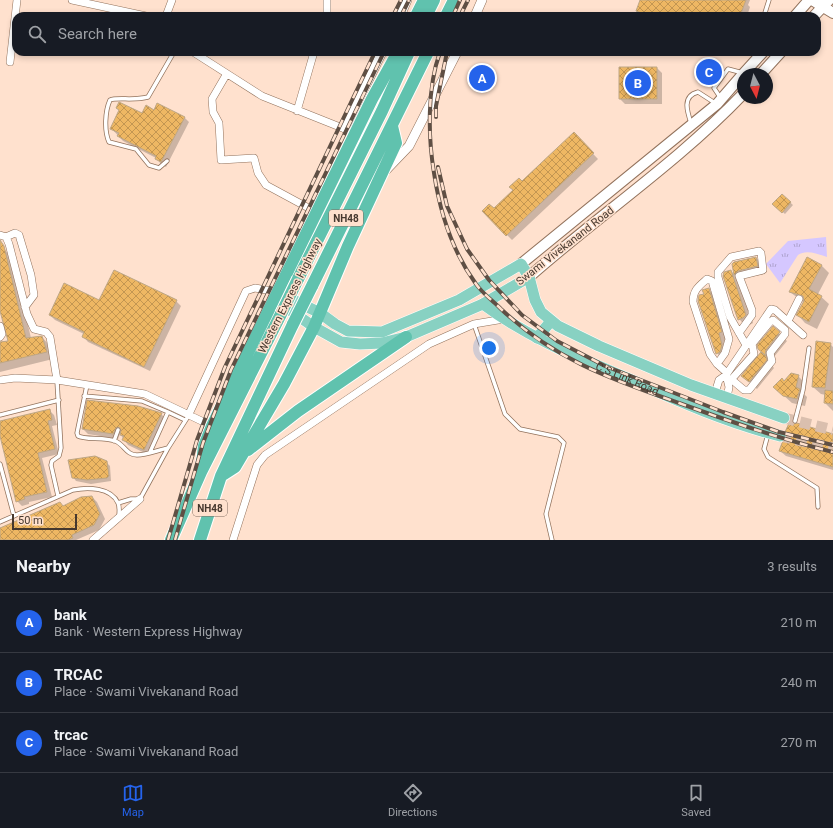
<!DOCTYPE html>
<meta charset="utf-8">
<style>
:root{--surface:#171b24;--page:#20242c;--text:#f1f3f6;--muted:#9ea1a6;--line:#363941;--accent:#2563eb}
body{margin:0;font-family:Roboto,sans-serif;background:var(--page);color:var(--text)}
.compass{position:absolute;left:737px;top:68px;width:36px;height:36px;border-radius:50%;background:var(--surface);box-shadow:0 2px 6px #0003;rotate:173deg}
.scale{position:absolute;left:12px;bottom:10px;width:65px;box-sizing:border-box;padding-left:4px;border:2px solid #46382e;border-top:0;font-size:11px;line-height:14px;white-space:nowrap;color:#46382e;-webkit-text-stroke:3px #ffe1ce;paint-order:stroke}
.you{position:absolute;left:489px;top:348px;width:14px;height:14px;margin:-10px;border:3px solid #fff;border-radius:50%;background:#1a73e8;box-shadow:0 0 0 6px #1a73e833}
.badge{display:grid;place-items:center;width:26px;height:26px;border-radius:50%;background:var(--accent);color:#fff;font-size:13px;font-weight:700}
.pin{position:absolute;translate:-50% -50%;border:2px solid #fff;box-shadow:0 1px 4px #0006}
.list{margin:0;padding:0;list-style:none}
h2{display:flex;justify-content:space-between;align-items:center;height:52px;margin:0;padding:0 16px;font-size:17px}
h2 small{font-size:13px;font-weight:400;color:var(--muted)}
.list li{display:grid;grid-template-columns:26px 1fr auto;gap:12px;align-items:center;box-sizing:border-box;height:60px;padding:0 16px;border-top:1px solid var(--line)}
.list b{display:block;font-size:15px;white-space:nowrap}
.list p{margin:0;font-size:13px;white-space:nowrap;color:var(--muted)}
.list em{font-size:13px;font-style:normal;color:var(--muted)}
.icon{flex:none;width:22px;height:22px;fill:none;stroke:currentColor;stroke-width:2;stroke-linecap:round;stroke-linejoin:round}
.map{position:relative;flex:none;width:833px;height:540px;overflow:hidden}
.search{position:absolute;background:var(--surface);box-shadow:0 2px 6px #0003;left:12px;right:12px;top:12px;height:44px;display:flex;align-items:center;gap:10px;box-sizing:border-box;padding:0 14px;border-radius:12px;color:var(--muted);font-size:15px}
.sheet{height:232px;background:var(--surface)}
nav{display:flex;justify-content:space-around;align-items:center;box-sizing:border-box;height:56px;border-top:1px solid var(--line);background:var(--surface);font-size:11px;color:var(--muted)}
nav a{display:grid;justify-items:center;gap:2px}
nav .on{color:var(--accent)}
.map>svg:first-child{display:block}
.park{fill:url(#park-tufts)}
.shadow{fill:#0003}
.building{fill:url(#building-cross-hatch);stroke:#bea786}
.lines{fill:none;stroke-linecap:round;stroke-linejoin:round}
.primary-tunnel{stroke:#dabfae;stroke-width:11;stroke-dasharray:11 5.5;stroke-linecap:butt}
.service-casing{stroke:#92725c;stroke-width:5}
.minor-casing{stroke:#92725c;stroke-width:8}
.tertiary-casing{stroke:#92725c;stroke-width:10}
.secondary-casing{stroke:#92725c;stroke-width:12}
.primary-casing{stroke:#fff;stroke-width:12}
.trunk-casing{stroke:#fff;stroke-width:14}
.service{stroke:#fff;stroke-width:3.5}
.minor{stroke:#fff;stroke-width:7}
.tertiary{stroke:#fff;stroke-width:9}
.secondary{stroke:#fff;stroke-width:10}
.primary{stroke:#88d1c2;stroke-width:11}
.trunk{stroke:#60c2ae;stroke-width:12}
.rail-casing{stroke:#5f4f44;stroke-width:4}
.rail{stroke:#ffe1ce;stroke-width:2.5;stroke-dasharray:8;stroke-linecap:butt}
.trunk-bridge-casing{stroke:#fff;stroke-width:14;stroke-linecap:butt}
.trunk-bridge{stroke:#60c2ae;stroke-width:12}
.labels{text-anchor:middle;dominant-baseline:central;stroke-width:3;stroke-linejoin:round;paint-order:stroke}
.shield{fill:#ffe1ce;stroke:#7e6b5e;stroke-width:1}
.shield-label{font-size:10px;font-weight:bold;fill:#46382e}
.street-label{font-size:11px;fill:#46382e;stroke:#ffe1ce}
</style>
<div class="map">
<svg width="833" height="540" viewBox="0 0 833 540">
<defs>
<pattern id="park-tufts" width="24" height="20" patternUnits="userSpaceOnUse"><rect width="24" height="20" fill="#d5c7ff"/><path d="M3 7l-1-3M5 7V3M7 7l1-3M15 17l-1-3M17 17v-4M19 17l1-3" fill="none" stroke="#afa3cf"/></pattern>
<pattern id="building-cross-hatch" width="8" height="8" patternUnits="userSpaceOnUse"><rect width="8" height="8" fill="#eeb763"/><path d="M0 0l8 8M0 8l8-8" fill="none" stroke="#c39652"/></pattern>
</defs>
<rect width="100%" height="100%" fill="#ffe1ce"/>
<path class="park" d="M826 237 827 257C818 254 806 249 798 255L780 283 766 264 788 241Z"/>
<path class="shadow" d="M641 0H750L748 5 750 7 747 16H642L637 11Z
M706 61 722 76 715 86 697 70Z
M657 68 662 73V104H625L620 99Z
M154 111 184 117 189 122 166 167 161 164 156 158 123 141 111 128 143 114Z
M574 134 598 159 512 240 483 211 494 210Z
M782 195 793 205 785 214 774 204Z
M5 250 12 258 31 338 42 337 49 345 53 359 0 372V343L9 341 0 307V252Z
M756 258 764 265 765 274 745 278 742 282 739 278 753 323 746 327 736 315 724 276 731 271 735 275 733 264Z
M821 265 829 273 818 294 829 304 817 329 805 323 798 315 803 302 790 292Z
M709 290 716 297 729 340 725 341 729 353 724 361 717 353Z
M100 301H176L181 306 150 371 88 342 83 336 84 334 55 320 50 315Z
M773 328 787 341 773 358V361L766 358 774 368 757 389 742 376 763 352Z
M830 344 833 347V411L825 403 826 395 821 394 813 387Z
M798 376 806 384 803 393 807 397 805 406 792 403 782 394 785 382Z
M49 410 54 415 57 425 52 426 59 454 42 458 52 497 29 502V504L22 506 17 501 0 432V422Z
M161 414 166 419 149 455 128 445 120 434 118 439 88 434 83 429Z
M797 424 833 434V470L786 456 780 451 794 425Z
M106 462 110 466 111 481 91 484 76 481 73 477Z
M92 497 97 502 105 519 99 530 76 540H0V529Z"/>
<path class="building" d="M640 0H746L740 16H649L636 11Z
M705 60 721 74 712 85 696 71Z
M619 67H657V99H619Z
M119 102 142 113 146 105 154 110 157 103 185 117 161 162 155 159 156 156 117 136 119 133 110 129 119 110 116 108Z
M574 132 594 153 506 236 482 211 489 204 494 208 513 190 509 187 519 178 522 181Z
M782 194 791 202 782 213 772 204Z
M0 240 4 246 26 338 42 336 47 352 0 363V342L8 341 0 311Z
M756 257 758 266 738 271 734 275 732 264 734 262Z
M807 257 822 265 809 289 822 296 809 322 796 315 804 301 803 296 789 292Z
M114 270 177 300 144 367 82 337 84 332 49 315 64 283 99 300Z
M731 270 746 315 743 318 738 320 723 276 724 272Z
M709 288 722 332 719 333 722 345 720 352 716 354 698 301 699 295 704 294 702 290Z
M773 326 780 332 766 350 765 355 758 349 757 345Z
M816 341 831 343 825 388 812 387Z
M761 352 766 356 767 360 749 382 741 376Z
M791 373 799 375 796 387 800 389 797 399 783 396 773 387 782 378 784 381Z
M825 390 833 391V404L824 403Z
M87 400 138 406 162 413 144 450 122 440 124 436 120 435 121 430 119 427 116 428 113 434 82 429Z
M50 409 52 420 48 421 55 449 38 453 47 492 24 497 25 499 16 502 0 436V421Z
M790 421 794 424 797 423 833 434V467L779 451 782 443 787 438 785 432Z
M95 456 107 461 109 476 107 478 87 480 72 478 68 460Z
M92 496 100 514 94 525 72 535 73 538 68 540H0V528L60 502 63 506 81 497Z"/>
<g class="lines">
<path class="primary-tunnel" d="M784 418 833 430
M780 436 833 448"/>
<defs>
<path id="service" d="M764 16 769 0
M720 97 714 88 728 69 743 73
M691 123C687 111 682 96 698 92L715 103
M167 161 159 168 149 165 136 149 109 142C104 131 105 111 110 100 117 97 135 101 148 97L174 52
M474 324 505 414 520 429 558 437 564 443 546 514 552 540
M57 381 61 448 59 456 52 461 51 465 58 496
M87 385 77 433 78 436C85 440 104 437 115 441 124 444 126 455 137 455 147 455 158 450 168 448
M84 396 142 401 168 412 150 452
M168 412 185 420
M0 415 59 400
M795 421 803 390 809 348
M768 434 764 449 768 457 817 488 818 507
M114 441 118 430
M0 464 14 516
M118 503 131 499H140L168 448 189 415
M0 522 73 490C87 487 111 487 118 503 120 507 119 512 119 516"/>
<path id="minor" d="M72 0 146 16
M327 0V16
M166 16 172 0
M193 52 262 96 355 133
M10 62 17 0
M226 75 212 99 213 112 219 123 221 160 254 158 258 173 266 185 316 212
M297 111 314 52
M0 235 6 237 9 244 27 314 34 329 46 332 50 337 57 380
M6 237 15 233 19 235 31 275 34 295 25 307
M788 321 799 299
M0 326 2 334 0 337
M739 333 752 315V310L739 276 763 270 761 253 759 251 731 257 718 272V277L730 317 746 345
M717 364 725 353 729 339 712 281 707 279C699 286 693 290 693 302L710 354 717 364 727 373
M0 380 15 378 57 380 145 394 212 426
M729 382 754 354 752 344 770 322 773 320 785 330V334L770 353 772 361 749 390H744L731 379
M715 393 719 380 726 375 771 309 775 310 803 335
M727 398 729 387 727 379
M189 414 246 291 255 288 277 292
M93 540 140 499
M233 540 257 465 265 455 429 344 474 324 504 319"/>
<path id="tertiary" d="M400 16 407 0
M475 16 482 0
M345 128 382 52
M386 170 409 146 457 52"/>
<path id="secondary" d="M812 0 833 13
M795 16 809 0
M814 16 829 0
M743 74 763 52
M761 74 781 52
M521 264 717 104 743 74
M529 277C599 215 678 162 743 94"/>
<g id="primary">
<path d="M281 294 320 313 335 324 348 331 382 332 459 300 521 264 529 277 535 300 541 312 558 326 599 346 691 385 784 418"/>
<path d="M277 301 314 327 341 342 360 344 382 343 406 337 483 304 529 277"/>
<path id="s1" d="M483 304C529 338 577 357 629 379 678 401 728 423 780 436"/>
<path d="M537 338 551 321"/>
</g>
<path id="trunk" d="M416 16 424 0
M426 16 434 0
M446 16 454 0
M298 279 382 111 409 52
M312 286 428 52
M248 450 298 411 406 337
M201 472 204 446 212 426 372 99 398 52
M221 476 235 467 284 384 314 327 348 246 396 143 392 126
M171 540 201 472 281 314
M200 540 221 476 293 324"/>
</defs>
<use href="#service" class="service-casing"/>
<use href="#minor" class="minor-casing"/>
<use href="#tertiary" class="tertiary-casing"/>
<use href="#secondary" class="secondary-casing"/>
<use href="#primary" class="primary-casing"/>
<use href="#trunk" class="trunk-casing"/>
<use href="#service" class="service"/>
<use href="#minor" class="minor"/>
<use href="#tertiary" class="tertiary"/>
<use href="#secondary" class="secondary"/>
<use href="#primary" class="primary"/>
<use href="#trunk" class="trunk"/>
<defs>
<path id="rail" d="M393 16 401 0
M401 16 409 0
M453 16 460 0
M460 16 468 0
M440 52C427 88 428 136 434 173 440 213 452 251 476 284 482 293 493 301 501 309 555 360 611 379 679 403 731 422 780 439 833 452
M436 117V106L447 52
M438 167 447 206 467 249 489 280 522 315 557 341 605 366 723 412 779 432 833 445
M168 540 197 440 225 367 375 52
M175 540 203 443 231 370 384 52"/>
</defs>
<use href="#rail" class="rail-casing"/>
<use href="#rail" class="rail"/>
<defs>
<path id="trunk-bridge" d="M281 314 298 279
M293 324 312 286"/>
</defs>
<use href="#trunk-bridge" class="trunk-bridge-casing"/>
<use href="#trunk-bridge" class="trunk-bridge"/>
</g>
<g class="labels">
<g class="shield">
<rect x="329" y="210" width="34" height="16" rx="3"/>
<rect x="193" y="500" width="34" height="16" rx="3"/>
</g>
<g class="shield-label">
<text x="346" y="218">NH48</text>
<text x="210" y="508">NH48</text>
</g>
<g class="street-label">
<text transform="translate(565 246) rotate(-38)">Swami Vivekanand Road</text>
<text transform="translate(290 296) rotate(-63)">Western Express Highway</text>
<text stroke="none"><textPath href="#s1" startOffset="163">C S Link Road</textPath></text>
</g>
</g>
</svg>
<svg class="compass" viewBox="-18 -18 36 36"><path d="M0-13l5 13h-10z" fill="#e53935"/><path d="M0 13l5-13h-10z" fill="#9ea1a6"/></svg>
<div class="scale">50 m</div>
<div class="you"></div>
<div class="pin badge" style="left:482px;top:78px">A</div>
<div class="pin badge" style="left:638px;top:83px">B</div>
<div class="pin badge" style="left:709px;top:72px">C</div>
<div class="search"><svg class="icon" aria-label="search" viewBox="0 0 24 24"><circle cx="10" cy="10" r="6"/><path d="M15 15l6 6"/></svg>Search here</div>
</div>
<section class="sheet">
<h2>Nearby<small>3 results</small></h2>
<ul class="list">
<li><span class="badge">A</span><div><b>bank</b><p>Bank · Western Express Highway</p></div><em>210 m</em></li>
<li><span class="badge">B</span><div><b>TRCAC</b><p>Place · Swami Vivekanand Road</p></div><em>240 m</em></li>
<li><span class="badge">C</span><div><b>trcac</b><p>Place · Swami Vivekanand Road</p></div><em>270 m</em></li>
</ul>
</section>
<nav>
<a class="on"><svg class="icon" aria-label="map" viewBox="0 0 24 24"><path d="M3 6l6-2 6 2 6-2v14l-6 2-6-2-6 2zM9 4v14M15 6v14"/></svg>Map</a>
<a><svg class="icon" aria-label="directions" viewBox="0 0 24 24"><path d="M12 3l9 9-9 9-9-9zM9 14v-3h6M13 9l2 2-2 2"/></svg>Directions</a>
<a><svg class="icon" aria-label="saved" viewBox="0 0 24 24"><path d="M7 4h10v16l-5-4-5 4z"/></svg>Saved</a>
</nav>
